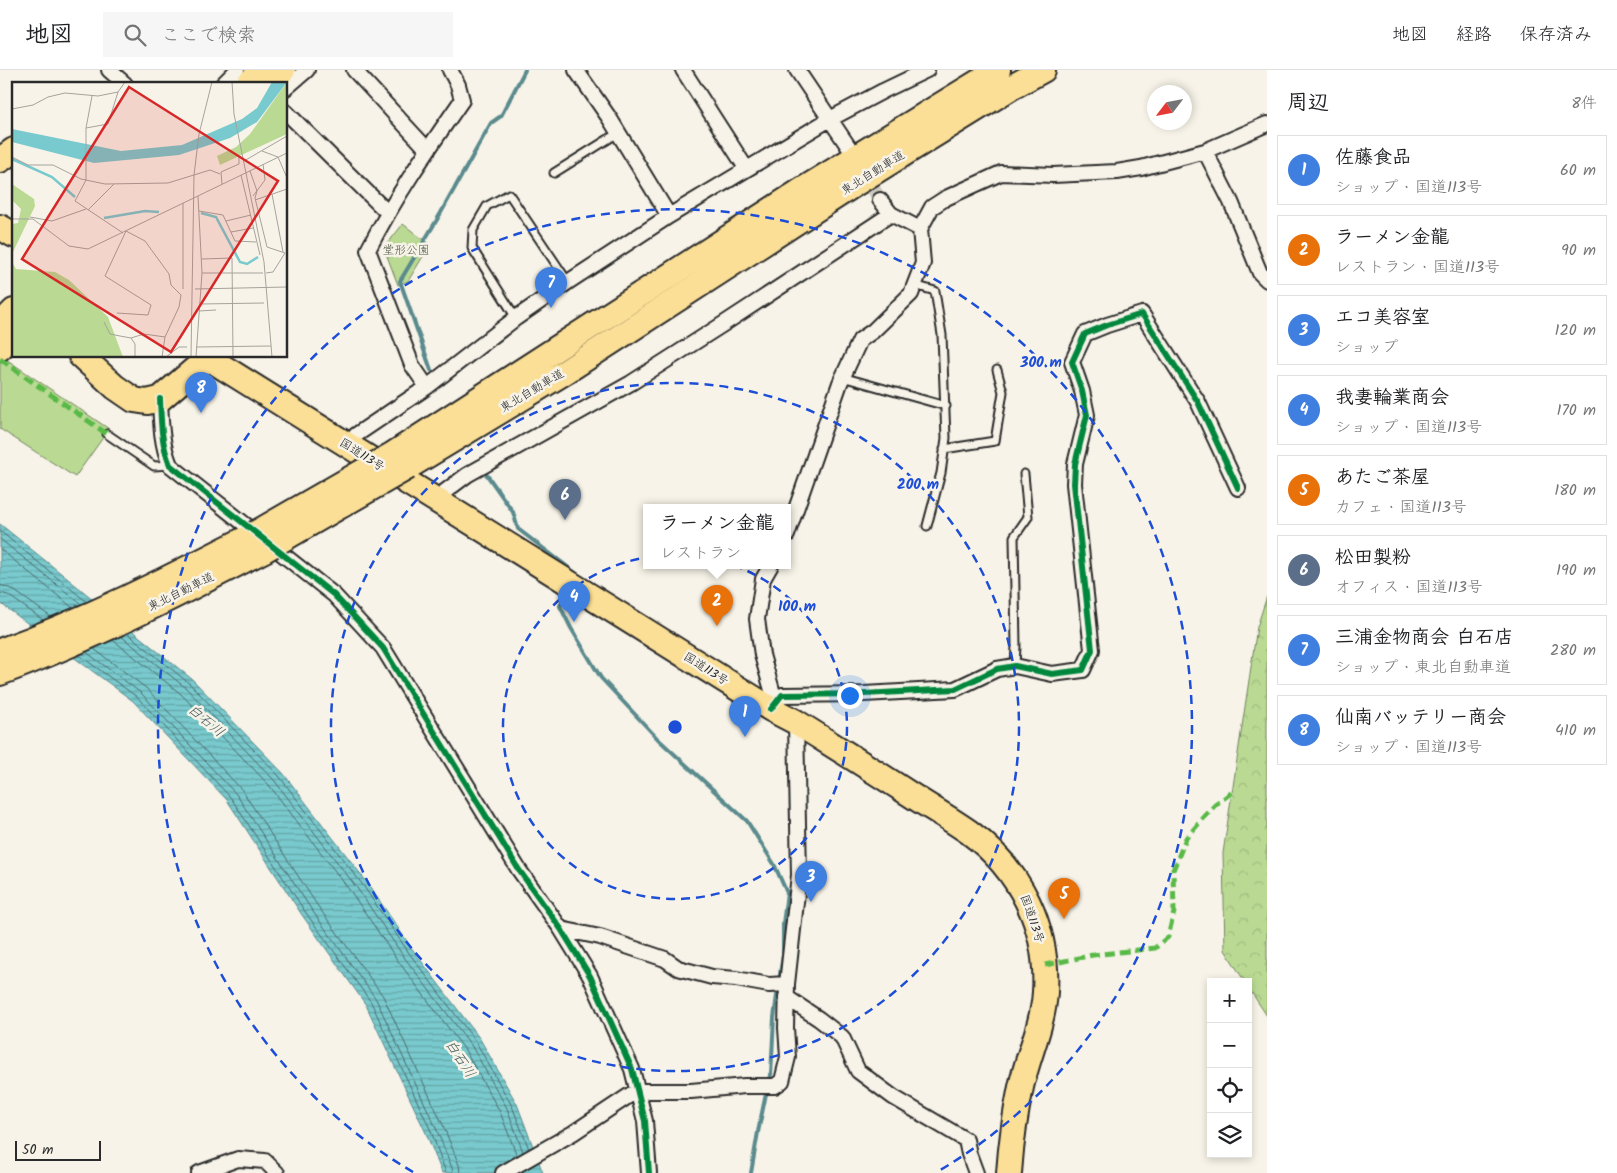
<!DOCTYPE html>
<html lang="ja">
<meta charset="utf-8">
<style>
:root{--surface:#fff;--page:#f6f6f6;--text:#202124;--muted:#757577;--line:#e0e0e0;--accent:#2563eb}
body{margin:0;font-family:Kalam,"Klee One",sans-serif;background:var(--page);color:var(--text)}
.controls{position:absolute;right:15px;bottom:15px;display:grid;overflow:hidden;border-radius:0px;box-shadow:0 2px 8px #0003}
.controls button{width:45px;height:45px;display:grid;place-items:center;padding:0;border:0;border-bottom:1px solid var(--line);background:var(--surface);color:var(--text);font:25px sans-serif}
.compass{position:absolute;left:1147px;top:15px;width:45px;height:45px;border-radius:50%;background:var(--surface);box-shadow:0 2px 8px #0003;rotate:238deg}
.scale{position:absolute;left:15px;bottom:12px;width:86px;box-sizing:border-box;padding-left:5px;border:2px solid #2b2b2b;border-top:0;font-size:14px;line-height:18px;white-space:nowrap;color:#2b2b2b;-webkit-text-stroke:4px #f7f3e8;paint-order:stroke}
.you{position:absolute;left:849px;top:625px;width:18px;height:18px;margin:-12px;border:4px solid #fff;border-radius:50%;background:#1a73e8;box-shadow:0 0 0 8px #1a73e833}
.badge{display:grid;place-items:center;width:32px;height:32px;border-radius:50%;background:var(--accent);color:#fff;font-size:16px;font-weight:700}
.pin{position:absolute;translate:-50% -41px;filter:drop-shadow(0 1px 2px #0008)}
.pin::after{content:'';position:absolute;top:26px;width:18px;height:15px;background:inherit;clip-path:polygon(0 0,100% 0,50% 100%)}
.popup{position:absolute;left:643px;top:434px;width:148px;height:65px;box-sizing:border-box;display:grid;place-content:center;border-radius:0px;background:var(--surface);filter:drop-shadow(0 1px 4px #0005);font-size:16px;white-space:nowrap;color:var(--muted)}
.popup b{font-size:19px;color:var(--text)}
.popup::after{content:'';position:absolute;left:50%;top:100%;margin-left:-10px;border:10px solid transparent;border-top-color:var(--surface)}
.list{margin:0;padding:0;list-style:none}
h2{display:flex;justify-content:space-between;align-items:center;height:65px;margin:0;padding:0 20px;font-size:21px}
h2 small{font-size:16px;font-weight:400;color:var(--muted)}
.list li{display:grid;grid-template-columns:32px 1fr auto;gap:15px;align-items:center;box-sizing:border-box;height:70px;margin:0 10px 10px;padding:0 10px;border:1px solid var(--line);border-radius:0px}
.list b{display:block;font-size:19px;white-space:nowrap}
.list p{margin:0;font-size:16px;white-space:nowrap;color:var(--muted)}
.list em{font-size:16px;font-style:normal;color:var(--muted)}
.icon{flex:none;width:28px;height:28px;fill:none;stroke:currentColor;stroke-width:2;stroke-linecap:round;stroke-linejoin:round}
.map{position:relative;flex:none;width:1267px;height:1103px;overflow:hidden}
header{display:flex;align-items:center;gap:30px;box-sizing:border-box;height:70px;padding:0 25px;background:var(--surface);border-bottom:1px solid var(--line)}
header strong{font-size:24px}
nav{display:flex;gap:28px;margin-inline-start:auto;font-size:18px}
.search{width:350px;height:45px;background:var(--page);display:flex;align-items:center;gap:12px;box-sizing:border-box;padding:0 18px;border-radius:0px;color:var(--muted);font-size:19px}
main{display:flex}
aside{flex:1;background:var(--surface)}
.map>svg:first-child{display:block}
.green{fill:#bada93;stroke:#72825f}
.forest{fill:url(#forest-crowns);stroke:#72825f}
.water{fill:url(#water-rules);stroke:#5a8a8d}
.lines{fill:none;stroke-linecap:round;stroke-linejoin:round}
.shore{stroke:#4a6b6c;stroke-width:1}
.stream{stroke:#5a8a8d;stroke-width:4}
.street-tunnel{stroke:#cecbc2;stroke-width:14;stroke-dasharray:14 7;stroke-linecap:butt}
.lane-casing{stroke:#2b2b2b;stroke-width:11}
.street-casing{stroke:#2b2b2b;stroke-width:18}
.highway-casing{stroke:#2b2b2b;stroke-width:28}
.lane{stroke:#f7f3e8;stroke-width:7}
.street{stroke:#f7f3e8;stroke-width:14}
.highway{stroke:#fbdf96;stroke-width:24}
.highway-bridge-casing{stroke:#2b2b2b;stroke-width:28;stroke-linecap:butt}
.highway-bridge{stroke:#fbdf96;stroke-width:24}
.quiet{stroke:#58b947;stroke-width:5;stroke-dasharray:10 5;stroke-linecap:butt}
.cycleway-casing{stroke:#f7f3e8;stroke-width:9}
.cycleway{stroke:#00873e;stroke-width:6}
.ring{fill:none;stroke:#1d4ed8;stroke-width:2.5;stroke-dasharray:9 6}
.labels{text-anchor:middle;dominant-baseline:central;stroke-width:5;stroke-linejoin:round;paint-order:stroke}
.street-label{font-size:12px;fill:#2b2b2b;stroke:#f7f3e8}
.park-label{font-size:12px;fill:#4f5745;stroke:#f7f3e8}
.water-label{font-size:14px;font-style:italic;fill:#425b5c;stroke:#f7f3e8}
.inset-river{fill:none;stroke:#79cace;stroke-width:2.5}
.inset-road{fill:none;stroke:#a5a39c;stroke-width:1}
.view{fill:#d62828;fill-opacity:0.15;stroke:#d62828;stroke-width:2.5}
.inset-edge{fill:none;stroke:#2b2b2b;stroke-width:2.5}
.centre{fill:#1d4ed8;stroke:#f7f3e8;stroke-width:2.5}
.ring-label{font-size:15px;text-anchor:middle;font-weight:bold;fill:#1d4ed8;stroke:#f7f3e8;stroke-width:5;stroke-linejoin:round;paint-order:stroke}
</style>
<header>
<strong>地図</strong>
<div class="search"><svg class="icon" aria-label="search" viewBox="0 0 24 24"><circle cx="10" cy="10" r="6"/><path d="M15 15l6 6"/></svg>ここで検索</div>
<nav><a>地図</a><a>経路</a><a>保存済み</a></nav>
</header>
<main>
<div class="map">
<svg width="1267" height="1103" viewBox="0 0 1267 1103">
<defs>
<pattern id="forest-crowns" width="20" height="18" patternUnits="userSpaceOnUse" patternTransform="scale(1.25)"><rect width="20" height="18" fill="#bada93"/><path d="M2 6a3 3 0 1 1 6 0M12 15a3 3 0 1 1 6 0" fill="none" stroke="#a0bb7f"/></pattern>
<pattern id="water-rules" width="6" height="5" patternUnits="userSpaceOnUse" patternTransform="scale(1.25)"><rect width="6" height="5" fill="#79cace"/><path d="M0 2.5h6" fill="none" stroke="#63a4a7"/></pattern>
</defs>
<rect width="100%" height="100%" fill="#f7f3e8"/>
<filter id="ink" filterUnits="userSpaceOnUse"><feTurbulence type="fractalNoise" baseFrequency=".02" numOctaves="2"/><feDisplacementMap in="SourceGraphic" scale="10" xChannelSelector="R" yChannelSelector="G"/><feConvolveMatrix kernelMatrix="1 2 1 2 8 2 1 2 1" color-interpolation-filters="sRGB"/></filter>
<g filter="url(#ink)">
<path class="green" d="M403 154 430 175 408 211 398 215 384 178Z
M0 285 109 359 75 407 0 359Z"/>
<path class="forest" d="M1267 526V946L1248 917V912H1245L1225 880 1223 783 1257 557Z"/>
<path class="water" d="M0 454 193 610 283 703 366 811 413 880 480 969 517 1034 543 1103H442L426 1063 366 935 302 845 227 730 133 631 0 533Z"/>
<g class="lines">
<path class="shore" d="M0 461 87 532
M0 469 81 534
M0 479 73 538
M0 515 12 519 51 547
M0 523 8 525 43 550
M127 563 190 614 279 706 362 814 409 883 476 972 512 1036 529 1079
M121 566 186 618 274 710 357 818 404 887 471 975 507 1038 523 1082
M113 570 181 624 269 715 351 822 398 891 465 980 500 1042 517 1086
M94 579 146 618 242 720 317 835 383 926 443 1055 459 1095 460 1103
M86 582 141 623 236 724 311 839 376 929 436 1058 452 1098 453 1103
M79 585 137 627 231 728 306 843 371 932 431 1061 446 1103"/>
<path class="stream" d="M431 300 400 211 438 148 491 53 501 46 525 0
M487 405 513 442 518 459 577 504
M565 526 560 536 571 558 601 608 658 669 747 751 774 794 787 823 783 854V885L779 911
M769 1013 771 1005 774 948 778 918
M751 1103 758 1062 767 1019"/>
<path class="street-tunnel" d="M863 101 880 130"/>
<defs>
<path id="lane" d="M554 103 618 63
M914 215 935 221 942 265 946 368 941 403 927 456
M516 248 472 178 473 160 487 136 509 124 568 212
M842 307 946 336
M107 364 154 396 170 395
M944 379 995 371 1003 322 997 300
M1015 596 1016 576 1014 467 1028 447 1024 404"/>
<path id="street" d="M109 0 125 14
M354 0 427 79
M576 0 610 49 669 146
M683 0 746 98
M797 0 850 79
M223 14 237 0
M286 18 307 0
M286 42 387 142
M1205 81 1231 132 1260 203 1267 210
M880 130 891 144 920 159
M427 317 412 295 368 180C395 127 428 79 462 30L458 15 450 0
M160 329C161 352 161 373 170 395L334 525 383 578 519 800 561 859 590 906 632 999 645 1051 649 1103
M348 376 356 365 427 317 516 248 568 212 669 146 830 49 883 21 927 0
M435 429 467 405 631 313 728 251 891 144
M787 465 840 313 860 270 873 261 911 224 923 193 920 159 932 137 946 128 1001 103 1053 105 1117 102 1141 98 1205 81 1267 54
M771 638 774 627 762 585 757 549 763 509 771 495
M771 639 782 625 864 624 955 619 997 599 1015 596 1052 604 1083 600 1092 580 1074 414 1075 394 1087 345 1082 321 1072 292 1085 264 1107 255 1142 244 1198 332 1238 418
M561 859 600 867 665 889 678 898 712 907 736 909 769 915 787 914
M786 927 819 949 842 967 858 1001 893 1027 966 1070 969 1084 976 1103
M199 1103 238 1089 265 1091 277 1103
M503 1103 573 1063 636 1021H691L745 1016H775L782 1011 788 987 786 958 787 914 799 805 796 652"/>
<path id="highway" d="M248 14 262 0
M269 14 283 0
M0 90 14 80
M0 157 14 165
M0 255 14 241
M0 278 14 264
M81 286 115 317 134 330 147 332 160 329 208 288
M205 286 771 639 796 652C834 676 871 699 908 723 928 736 949 748 969 762 1020 799 1049 858 1045 922 1043 955 1028 985 1021 1017 1015 1045 1011 1074 1009 1103
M390 386 799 122 998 0
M408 397 565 302 855 114 1010 18 1043 0
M0 581C86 550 168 509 249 467
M0 603C91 569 178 525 264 480"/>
</defs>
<use href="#lane" class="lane-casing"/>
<use href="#street" class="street-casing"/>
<use href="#highway" class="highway-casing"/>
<use href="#lane" class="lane"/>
<use href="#street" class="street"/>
<use href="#highway" class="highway"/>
<defs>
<path id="highway-bridge" d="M249 467 390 386
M264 480 408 397"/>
</defs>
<use href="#highway-bridge" class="highway-bridge-casing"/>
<use href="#highway-bridge" class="highway-bridge"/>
<path class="quiet" d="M0 289 107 364
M1045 895 1093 885 1155 878 1168 867 1174 842 1173 800 1186 768 1215 735 1235 720"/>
<defs>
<path id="cycleway" d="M160 329C161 352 161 373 170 395L334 525 383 578 519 800 561 859 590 906 632 999 645 1051 649 1103
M771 639 782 625 864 624 955 619 997 599 1015 596 1052 604 1083 600 1092 580 1074 414 1075 394 1087 345 1082 321 1072 292 1085 264 1107 255 1142 244 1198 332 1238 418"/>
</defs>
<use href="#cycleway" class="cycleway-casing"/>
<use href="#cycleway" class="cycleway"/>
</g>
</g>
<g class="ring">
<circle cx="675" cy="657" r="172"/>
<circle cx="675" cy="657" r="344"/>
<path d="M413 1102A517 517 0 1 1 937 1102"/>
</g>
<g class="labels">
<g class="street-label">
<text transform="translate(873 103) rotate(-32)">東北自動車道</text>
<text transform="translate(532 321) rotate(-31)">東北自動車道</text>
<text transform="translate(362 385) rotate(32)">国道113号</text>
<text transform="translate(181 522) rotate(-26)">東北自動車道</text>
<text transform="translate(706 599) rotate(32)">国道113号</text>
<text transform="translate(1032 849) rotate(71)">国道113号</text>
</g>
<g class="park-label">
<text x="406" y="180">堂形公園</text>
</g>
<g class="water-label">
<text transform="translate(206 651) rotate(40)">白石川</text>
<text transform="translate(460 989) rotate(57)">白石川</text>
</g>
</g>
<g transform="translate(12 12)">
<rect width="275" height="275" fill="#f7f3e8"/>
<path d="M275 0V52L208 83 205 74 224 65 238 52Z" fill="#bada93"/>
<path d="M0 102 22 117 23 124 0 172V142L6 141 9 127 0 118ZM0 180 4 187 43 190 57 198 96 235 111 275H0Z" fill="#bada93"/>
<path d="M260 0H275L245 40 218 56 167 73 82 81 0 60V47L109 69 170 63 230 37 245 26Z" fill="#79cace"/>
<path class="inset-river" d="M0 77 40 95 63 115M189 131 204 135 228 180 235 182 246 175M92 136 133 129 147 130"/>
<path class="inset-road" d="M220 0 222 32 252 180 260 275M80 14 74 46V98L63 119 111 151M0 27 21 23 36 15 53 11 86 14 106 10M74 46 96 42 106 10 113 0M250 69 266 75 275 96M0 75 16 83H41L69 97 93 102 156 101 198 88 208 92M232 79 275 54M238 89 245 109 243 116 255 165M229 93 248 173M210 102 209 90 227 82V74M260 112 271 170M241 114 253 98 251 82M243 118 275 107M171 121V207M76 128 102 102M187 129 211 133 223 159 244 160M18 135 40 139 74 127M0 137H21L57 164 76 167 275 71M214 139 239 133M219 150 241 146M255 165 273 171M190 177 220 176 221 275M190 191H251M254 191 261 190 273 171M183 207 275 205M188 222 252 221M187 229 204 228M105 231 136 233 139 223 93 194 114 149 133 159 157 192 159 203 169 213 167 225 153 255 150 275M92 240 98 252 108 254 119 256 132 252 153 255M119 256 123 262V275M184 265 259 264M154 275 167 265H175M179 275 182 93 187 52 200 0M184 275 190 191 186 114"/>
<path class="view" d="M117 5 266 99 159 270 10 177Z"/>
<rect width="275" height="275" class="inset-edge"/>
</g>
<circle cx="675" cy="657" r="8" class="centre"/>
<g class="ring-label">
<text x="1041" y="297">300 m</text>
<text x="918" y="419">200 m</text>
<text x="797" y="541">100 m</text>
</g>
</svg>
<div class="controls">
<button>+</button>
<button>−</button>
<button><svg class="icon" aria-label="locate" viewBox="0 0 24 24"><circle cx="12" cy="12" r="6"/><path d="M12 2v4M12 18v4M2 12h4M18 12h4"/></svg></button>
<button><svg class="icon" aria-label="layers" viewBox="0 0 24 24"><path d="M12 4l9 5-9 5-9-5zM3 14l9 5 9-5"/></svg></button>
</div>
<svg class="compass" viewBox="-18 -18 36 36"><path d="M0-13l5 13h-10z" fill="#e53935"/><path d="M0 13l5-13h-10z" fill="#757577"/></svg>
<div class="scale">50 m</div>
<div class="you"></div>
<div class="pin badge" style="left:745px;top:667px;background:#3f7fe0">1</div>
<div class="pin badge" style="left:717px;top:556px;background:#e8710a">2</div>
<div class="popup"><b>ラーメン金龍</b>レストラン</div>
<div class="pin badge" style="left:811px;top:832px;background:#3f7fe0">3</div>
<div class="pin badge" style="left:574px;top:552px;background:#3f7fe0">4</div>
<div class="pin badge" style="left:1064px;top:849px;background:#e8710a">5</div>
<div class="pin badge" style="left:565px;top:450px;background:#5c6f8a">6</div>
<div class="pin badge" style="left:551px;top:238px;background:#3f7fe0">7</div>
<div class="pin badge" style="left:201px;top:343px;background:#3f7fe0">8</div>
</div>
<aside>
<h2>周辺<small>8件</small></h2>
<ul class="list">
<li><span class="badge" style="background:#3f7fe0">1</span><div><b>佐藤食品</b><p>ショップ · 国道113号</p></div><em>60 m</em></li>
<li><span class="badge" style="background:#e8710a">2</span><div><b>ラーメン金龍</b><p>レストラン · 国道113号</p></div><em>90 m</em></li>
<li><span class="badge" style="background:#3f7fe0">3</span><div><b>エコ美容室</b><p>ショップ</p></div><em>120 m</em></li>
<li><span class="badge" style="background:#3f7fe0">4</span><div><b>我妻輪業商会</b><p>ショップ · 国道113号</p></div><em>170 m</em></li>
<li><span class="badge" style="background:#e8710a">5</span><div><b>あたご茶屋</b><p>カフェ · 国道113号</p></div><em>180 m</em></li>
<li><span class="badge" style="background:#5c6f8a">6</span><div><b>松田製粉</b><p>オフィス · 国道113号</p></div><em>190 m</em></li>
<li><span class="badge" style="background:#3f7fe0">7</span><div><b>三浦金物商会 白石店</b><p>ショップ · 東北自動車道</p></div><em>280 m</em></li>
<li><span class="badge" style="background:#3f7fe0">8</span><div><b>仙南バッテリー商会</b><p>ショップ · 国道113号</p></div><em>410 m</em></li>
</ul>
</aside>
</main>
